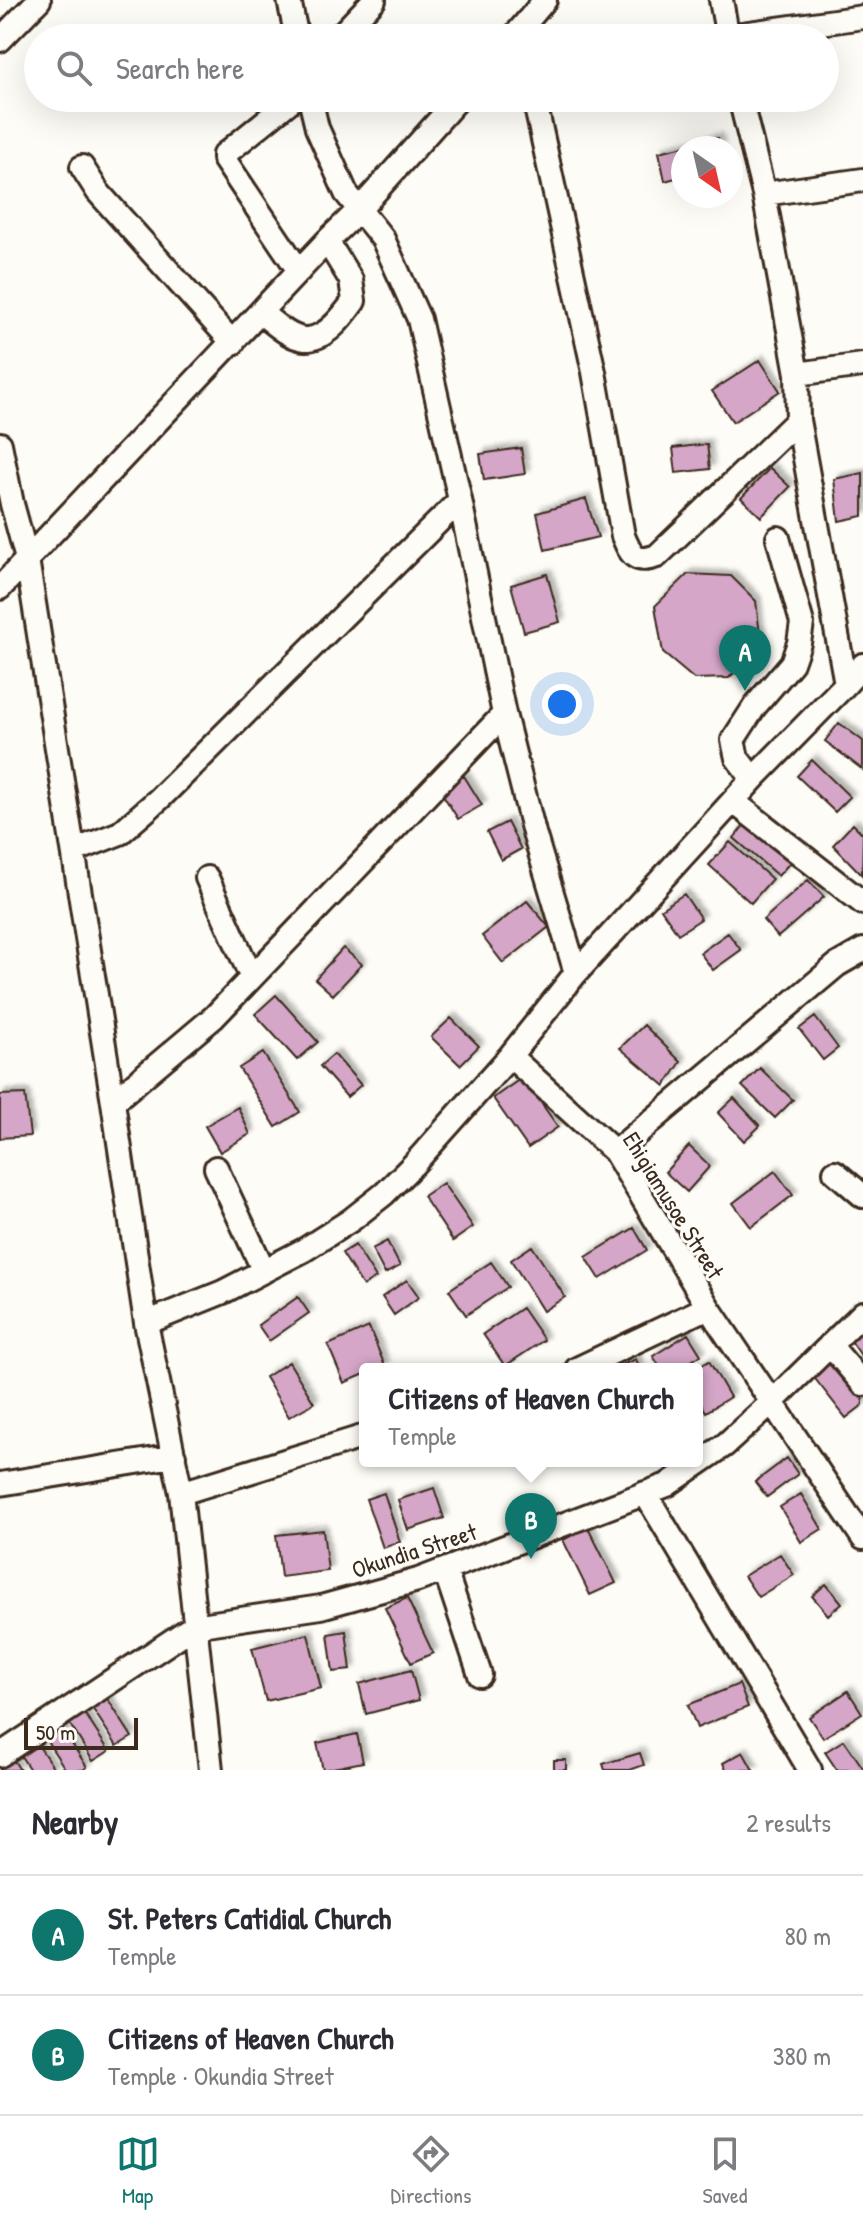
<!DOCTYPE html>
<meta charset="utf-8">
<style>
:root{--surface:#fff;--page:#f2f2f3;--text:#2b2b33;--muted:#7c7c81;--line:#e1e1e2;--accent:#0f766e}
body{margin:0;font-family:"Patrick Hand",sans-serif;background:var(--page);color:var(--text)}
.compass{position:absolute;left:671px;top:136px;width:72px;height:72px;border-radius:50%;background:var(--surface);box-shadow:0 8px 32px #0002;rotate:146deg}
.scale{position:absolute;left:24px;bottom:20px;width:114px;box-sizing:border-box;padding-left:8px;border:4px solid #3b2a1e;border-top:0;font-size:22px;line-height:28px;white-space:nowrap;color:#3b2a1e;-webkit-text-stroke:6px #fdfcf7;paint-order:stroke}
.you{position:absolute;left:562px;top:704px;width:28px;height:28px;margin:-20px;border:6px solid #fff;border-radius:50%;background:#1a73e8;box-shadow:0 0 0 12px #1a73e833}
.badge{display:grid;place-items:center;width:52px;height:52px;border-radius:50%;background:var(--accent);color:#fff;font-size:26px;font-weight:700}
.pin{position:absolute;translate:-50% -66px;filter:drop-shadow(0 2px 4px #0008)}
.pin::after{content:'';position:absolute;top:42px;width:28px;height:24px;background:inherit;clip-path:polygon(0 0,100% 0,50% 100%)}
.popup{position:absolute;left:359px;top:1363px;width:344px;height:104px;box-sizing:border-box;display:grid;place-content:center;border-radius:8px;background:var(--surface);filter:drop-shadow(0 2px 6px #0005);font-size:26px;white-space:nowrap;color:var(--muted)}
.popup b{font-size:30px;color:var(--text)}
.popup::after{content:'';position:absolute;left:50%;top:100%;margin-left:-16px;border:16px solid transparent;border-top-color:var(--surface)}
.list{margin:0;padding:0;list-style:none}
h2{display:flex;justify-content:space-between;align-items:center;height:104px;margin:0;padding:0 32px;font-size:34px}
h2 small{font-size:26px;font-weight:400;color:var(--muted)}
.list li{display:grid;grid-template-columns:52px 1fr auto;gap:24px;align-items:center;box-sizing:border-box;height:120px;padding:0 32px;border-top:2px solid var(--line)}
.list b{display:block;font-size:30px;white-space:nowrap}
.list p{margin:0;font-size:26px;white-space:nowrap;color:var(--muted)}
.list em{font-size:26px;font-style:normal;color:var(--muted)}
.icon{flex:none;width:44px;height:44px;fill:none;stroke:currentColor;stroke-width:2;stroke-linecap:round;stroke-linejoin:round}
.map{position:relative;flex:none;width:863px;height:1770px;overflow:hidden}
.search{position:absolute;background:var(--surface);box-shadow:0 8px 32px #0002;left:24px;right:24px;top:24px;height:88px;display:flex;align-items:center;gap:20px;box-sizing:border-box;padding:0 28px;border-radius:44px;color:var(--muted);font-size:30px}
.sheet{height:344px;background:var(--surface)}
nav{display:flex;justify-content:space-around;align-items:center;box-sizing:border-box;height:112px;border-top:2px solid var(--line);background:var(--surface);font-size:22px;color:var(--muted)}
nav a{display:grid;justify-items:center;gap:4px}
nav .on{color:var(--accent)}
.map>svg:first-child{display:block}
.building{fill:#d5a6c7;stroke:#3b2a1e;stroke-width:2;filter:url(#shadow)}
.lines{fill:none;stroke-linecap:round;stroke-linejoin:round}
.minor-casing{stroke:#3b2a1e;stroke-width:28}
.minor{stroke:#fdfcf7;stroke-width:22}
.labels{text-anchor:middle;dominant-baseline:central;stroke-width:6;stroke-linejoin:round;paint-order:stroke}
.street-label{font-size:24px;fill:#3b2a1e;stroke:#fdfcf7}
</style>
<div class="map">
<svg width="863" height="1770" viewBox="0 0 863 1770">
<defs>
<filter id="shadow"><feDropShadow dx="4.5" dy="-4.5" stdDeviation="2" flood-color="#0004"/></filter>
</defs>
<rect width="100%" height="100%" fill="#fdfcf7"/>
<filter id="ink" filterUnits="userSpaceOnUse"><feTurbulence type="fractalNoise" baseFrequency=".0125" numOctaves="2"/><feDisplacementMap in="SourceGraphic" scale="16" xChannelSelector="R" yChannelSelector="G"/><feConvolveMatrix kernelMatrix="1 2 1 2 8 2 1 2 1" color-interpolation-filters="sRGB"/></filter>
<g filter="url(#ink)">
<path class="building" d="M718 138 720 148H683V176L665 181 659 152Z
M760 360 780 391 733 422 712 391Z
M707 444 710 469 676 473 673 448Z
M521 448 525 474 484 480 480 454Z
M770 468 790 487 761 517 741 498Z
M863 473V516L839 521 834 479Z
M586 499 598 537 545 550 537 513Z
M547 574 560 622 524 632 511 585Z
M688 574 731 576 756 601 761 644 729 678 694 679 663 653 655 606Z
M839 723 863 741V770L825 741Z
M812 760 850 797 835 812 797 776Z
M464 776 482 805 458 819 440 790Z
M749 819 794 858 778 876 734 838Z
M507 822 521 849 501 860 487 832Z
M853 824 863 834 862 875 833 845Z
M730 842 772 879 751 903 709 865Z
M808 880 824 897 778 937 763 920Z
M684 894 701 919 678 934 661 909Z
M527 901 549 927 503 963 482 936Z
M728 933 741 950 713 970 700 953Z
M343 948 362 964 333 995 315 979Z
M276 995 318 1042 297 1060 255 1014Z
M815 1017 838 1048 823 1060 799 1029Z
M451 1018 479 1046 460 1065 431 1037Z
M644 1025 681 1062 665 1086 620 1048Z
M263 1053 300 1112 276 1127 239 1068Z
M334 1054 361 1085 347 1097 320 1066Z
M760 1068 793 1100 775 1118 742 1086Z
M523 1077 558 1127 528 1148 493 1098Z
M25 1094 30 1136 0 1138V1095Z
M734 1098 760 1126 744 1141 718 1113Z
M238 1107 250 1134 220 1152 205 1126Z
M689 1146 710 1166 687 1192 665 1172Z
M775 1171 793 1195 751 1227 733 1203Z
M443 1183 473 1227 453 1241 423 1196Z
M634 1228 647 1250 600 1279 586 1257Z
M387 1241 400 1266 385 1274 372 1249Z
M355 1245 376 1278 363 1286 342 1253Z
M532 1246 565 1297 543 1311 511 1260Z
M491 1262 508 1287 466 1315 449 1290Z
M407 1280 419 1297 394 1315 382 1297Z
M298 1297 309 1313 269 1341 258 1325Z
M522 1308 544 1340 505 1366 483 1334Z
M369 1327 385 1366 377 1369H365V1374L344 1383 328 1345Z
M863 1329V1356L862 1357 849 1338Z
M688 1334 701 1355 679 1369H661L653 1356Z
M636 1359 640 1369H618L617 1367Z
M831 1359 863 1399V1405L846 1418 812 1375Z
M709 1361 730 1397 706 1412 697 1397V1369H695Z
M289 1362 314 1403 289 1417 265 1377Z
M787 1458 798 1474 767 1497 755 1482Z
M434 1488 444 1518 408 1530 398 1500Z
M384 1493 400 1542 383 1548 366 1499Z
M801 1494 822 1529 801 1542 780 1507Z
M588 1527 616 1583 590 1595 563 1540Z
M323 1530 328 1571 281 1577 276 1535Z
M780 1554 794 1575 758 1597 744 1576Z
M826 1584 842 1603 828 1615 812 1596Z
M407 1598 433 1653 411 1663 385 1608Z
M346 1631 351 1670 333 1672 328 1634Z
M308 1634 321 1688 266 1701 252 1648Z
M411 1670 419 1700 366 1714 359 1684Z
M739 1684 748 1707 697 1728 688 1705Z
M848 1691 862 1713 823 1738 809 1717Z
M104 1693 132 1737 117 1746 89 1703Z
M79 1705 109 1751 93 1761 64 1715Z
M57 1721 87 1767 83 1770H66L41 1732Z
M357 1734 363 1762 323 1770 317 1743Z
M844 1740 863 1768V1770H837L825 1752Z
M36 1742 55 1770H30L19 1753Z
M743 1752 753 1770H726L723 1763Z
M640 1753 644 1765 630 1770H605L603 1764Z
M11 1756 20 1770H0V1763Z
M554 1760H566V1770H554Z"/>
<g class="lines">
<defs>
<path id="minor" d="M289 0 297 38
M721 0 728 38
M727 36 863 17
M338 38 374 0
M513 38 545 0
M0 40 39 0
M294 98 230 150 224 155V159L299 271
M310 98 317 128 346 193 383 239 419 319 460 500 504 714 534 833 576 973
M534 98 594 372 623 536C631 555 635 564 657 556L798 420
M740 98 764 194 797 374 798 420 846 684
M82 167 98 192 233 343
M764 194 863 180
M261 313C273 322 289 338 305 339 326 340 344 315 354 301L351 280 327 241
M797 374 863 365
M0 444 12 504 27 559 113 1102 146 1323 181 1493 211 1770
M0 588 327 241 360 209 459 98
M753 779 737 758 733 740 755 706 792 663 799 643 802 623 778 538
M734 802 863 903
M74 851 120 833 159 799 460 500
M207 878 251 976
M510 1056 615 1152 708 1307 863 1538
M113 1102 214 1017 504 714
M615 1152 837 965 863 950
M216 1168 264 1271
M835 1172 863 1196
M146 1323 223 1292 304 1250 351 1220 384 1194 414 1164 510 1056 576 973 753 779 846 684 863 665
M830 1345 863 1384
M577 1369 708 1307
M0 1484 174 1456
M181 1493 365 1436
M645 1493 810 1770
M445 1570 480 1675
M0 1755 194 1626 321 1607 418 1580 667 1485 725 1445 772 1402 863 1313"/>
</defs>
<use href="#minor" class="minor-casing"/>
<use href="#minor" class="minor"/>
</g>
</g>
<g class="labels">
<g class="street-label">
<text transform="translate(674 1205) rotate(58)">Ehigiamusoe Street</text>
<text transform="translate(414 1550) rotate(-18)">Okundia Street</text>
</g>
</g>
</svg>
<svg class="compass" viewBox="-18 -18 36 36"><path d="M0-13l5 13h-10z" fill="#e53935"/><path d="M0 13l5-13h-10z" fill="#7c7c81"/></svg>
<div class="scale">50 m</div>
<div class="you"></div>
<div class="pin badge" style="left:745px;top:691px">A</div>
<div class="pin badge" style="left:531px;top:1559px">B</div>
<div class="popup"><b>Citizens of Heaven Church</b>Temple</div>
<div class="search"><svg class="icon" aria-label="search" viewBox="0 0 24 24"><circle cx="10" cy="10" r="6"/><path d="M15 15l6 6"/></svg>Search here</div>
</div>
<section class="sheet">
<h2>Nearby<small>2 results</small></h2>
<ul class="list">
<li><span class="badge">A</span><div><b>St. Peters Catidial Church</b><p>Temple</p></div><em>80 m</em></li>
<li><span class="badge">B</span><div><b>Citizens of Heaven Church</b><p>Temple · Okundia Street</p></div><em>380 m</em></li>
</ul>
</section>
<nav>
<a class="on"><svg class="icon" aria-label="map" viewBox="0 0 24 24"><path d="M3 6l6-2 6 2 6-2v14l-6 2-6-2-6 2zM9 4v14M15 6v14"/></svg>Map</a>
<a><svg class="icon" aria-label="directions" viewBox="0 0 24 24"><path d="M12 3l9 9-9 9-9-9zM9 14v-3h6M13 9l2 2-2 2"/></svg>Directions</a>
<a><svg class="icon" aria-label="saved" viewBox="0 0 24 24"><path d="M7 4h10v16l-5-4-5 4z"/></svg>Saved</a>
</nav>
